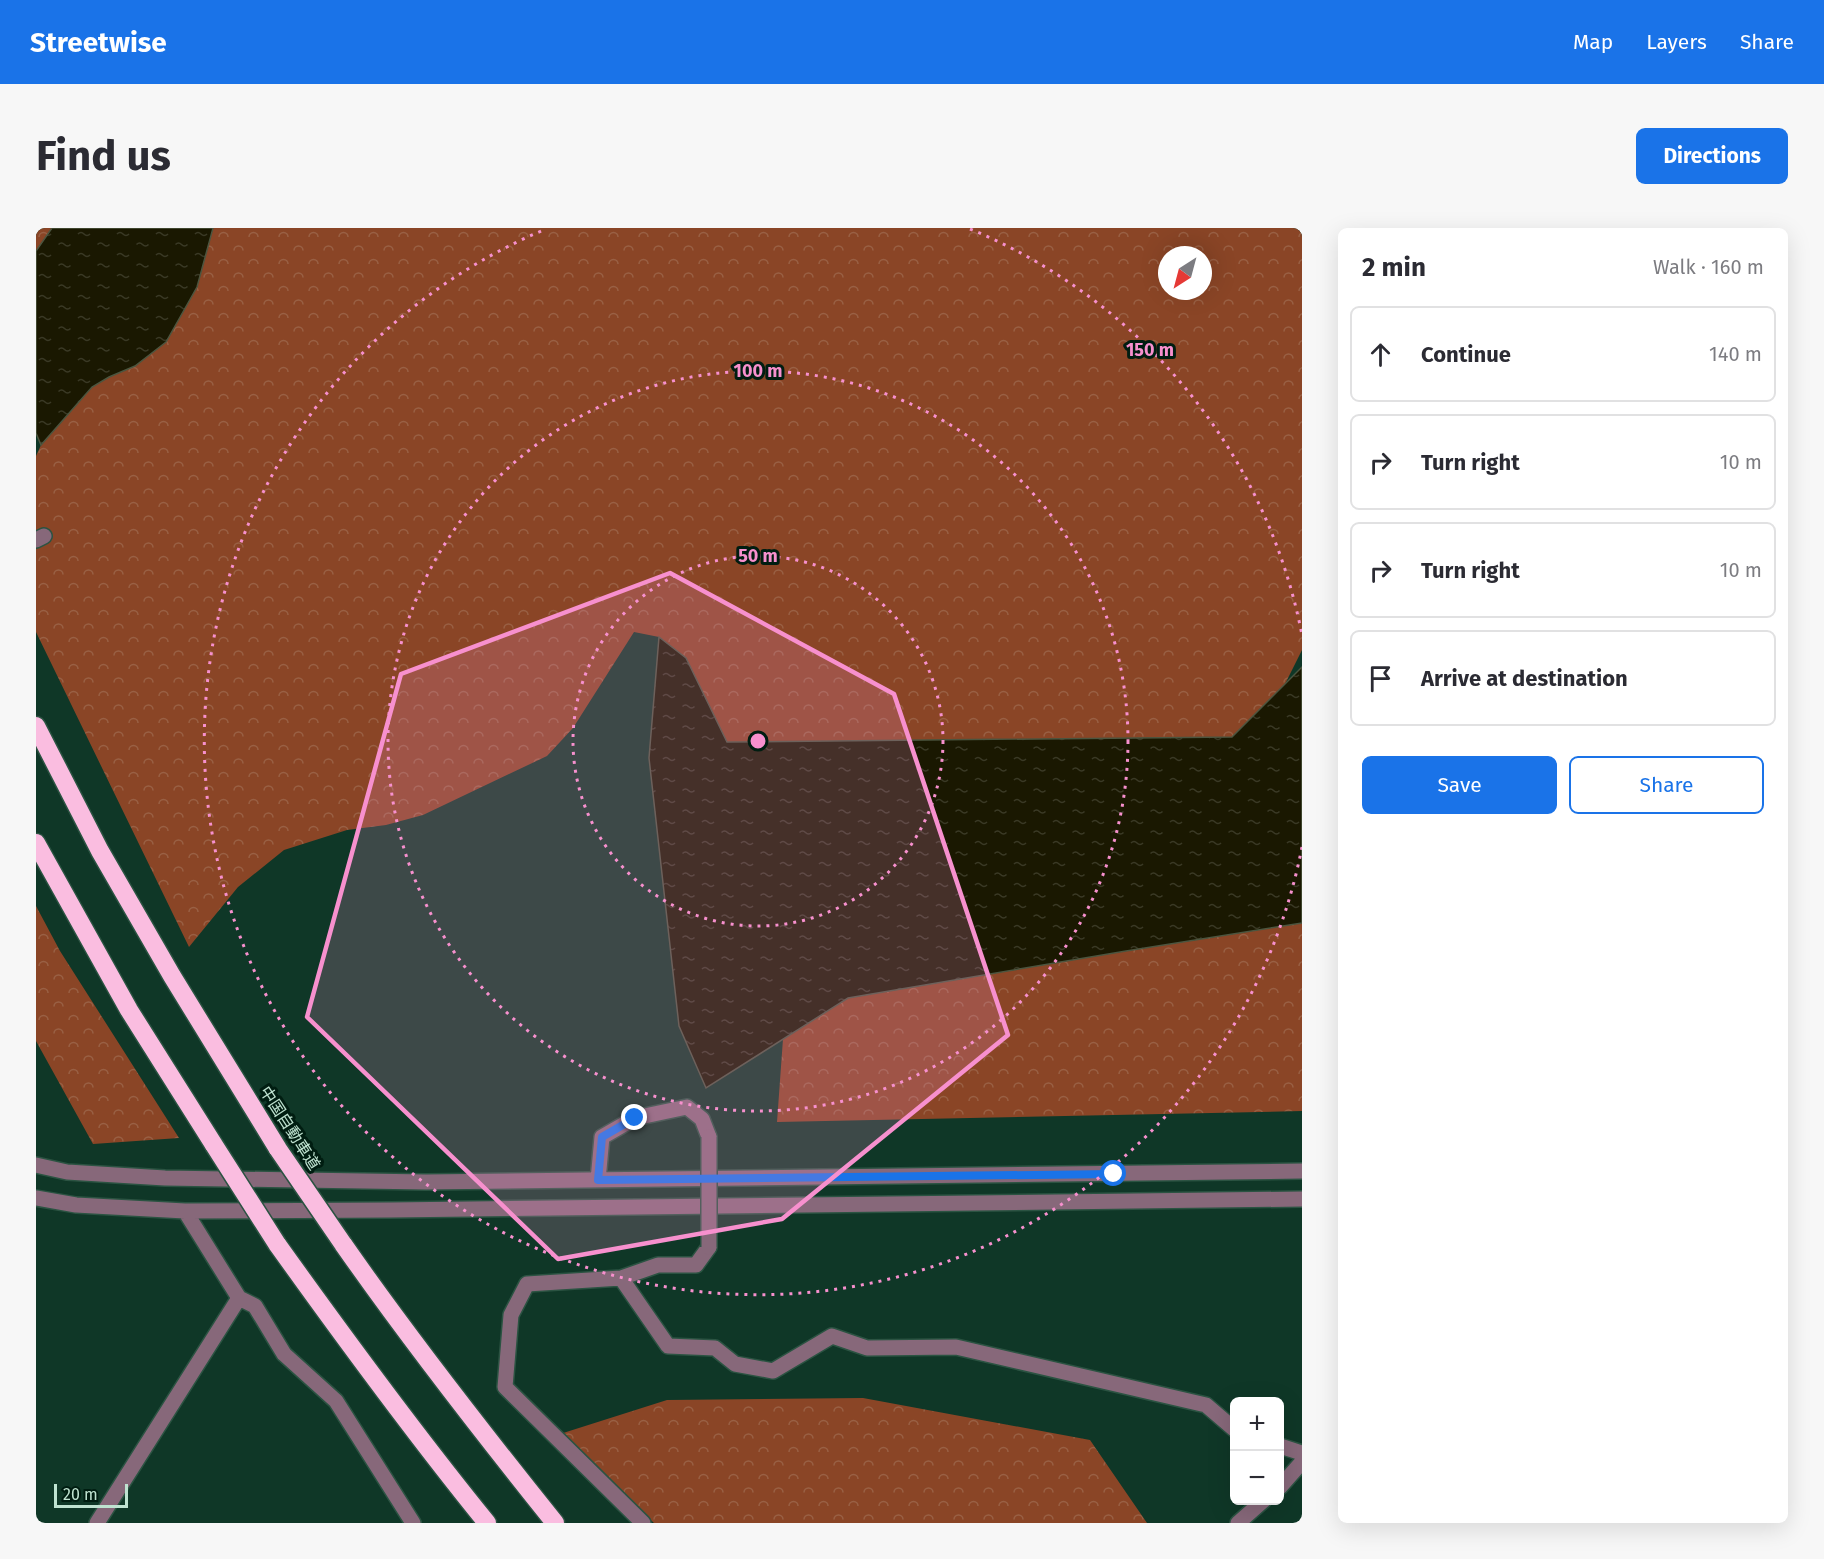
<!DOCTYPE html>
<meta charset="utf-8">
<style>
:root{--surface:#fff;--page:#f7f7f7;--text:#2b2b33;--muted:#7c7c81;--line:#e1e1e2;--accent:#1a73e8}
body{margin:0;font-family:"Fira Sans","Noto Sans JP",sans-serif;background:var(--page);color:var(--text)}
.controls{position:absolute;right:18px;bottom:18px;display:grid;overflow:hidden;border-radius:9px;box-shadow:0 6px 24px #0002}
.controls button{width:54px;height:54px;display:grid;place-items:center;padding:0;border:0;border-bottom:2px solid var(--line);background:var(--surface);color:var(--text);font:30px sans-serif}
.compass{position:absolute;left:1122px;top:18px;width:54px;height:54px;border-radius:50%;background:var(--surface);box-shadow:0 6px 24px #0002;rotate:216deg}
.scale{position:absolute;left:18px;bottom:15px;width:74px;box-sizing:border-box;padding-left:6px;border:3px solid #bfe3d1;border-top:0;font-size:16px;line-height:21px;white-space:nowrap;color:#bfe3d1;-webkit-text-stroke:4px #001d11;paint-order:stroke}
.stop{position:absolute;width:18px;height:18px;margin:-14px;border:4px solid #1a73e8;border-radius:50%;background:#fff}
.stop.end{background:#1a73e8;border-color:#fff;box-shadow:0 2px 6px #0008}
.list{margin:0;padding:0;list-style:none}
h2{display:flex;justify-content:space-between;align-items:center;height:78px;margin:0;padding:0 24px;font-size:26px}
h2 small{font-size:20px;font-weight:400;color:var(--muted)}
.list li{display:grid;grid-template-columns:39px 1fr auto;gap:18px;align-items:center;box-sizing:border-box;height:96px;margin:0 12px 12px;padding:0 12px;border:2px solid var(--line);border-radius:9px}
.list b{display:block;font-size:22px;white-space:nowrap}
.list em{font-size:20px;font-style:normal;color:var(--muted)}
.actions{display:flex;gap:12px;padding:18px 24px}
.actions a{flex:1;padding:14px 0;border:2px solid var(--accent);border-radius:9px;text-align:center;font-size:21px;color:var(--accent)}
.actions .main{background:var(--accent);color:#fff}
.icon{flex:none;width:33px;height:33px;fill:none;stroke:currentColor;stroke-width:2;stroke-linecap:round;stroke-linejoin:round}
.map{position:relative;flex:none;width:1266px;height:1295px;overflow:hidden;border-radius:9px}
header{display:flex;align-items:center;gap:36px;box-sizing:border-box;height:84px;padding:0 30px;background:var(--accent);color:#fff}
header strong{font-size:28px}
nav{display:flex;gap:33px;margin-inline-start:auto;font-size:21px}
.intro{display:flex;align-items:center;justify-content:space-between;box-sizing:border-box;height:144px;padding:0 36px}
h1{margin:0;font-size:42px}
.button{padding:15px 27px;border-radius:9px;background:var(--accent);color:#fff;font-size:21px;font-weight:700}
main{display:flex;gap:36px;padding:0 36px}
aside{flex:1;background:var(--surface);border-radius:9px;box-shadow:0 6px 24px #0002}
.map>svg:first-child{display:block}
.forest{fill:url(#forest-crowns);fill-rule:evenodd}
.water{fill:url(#water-ripples);stroke:#4c553f;stroke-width:1.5}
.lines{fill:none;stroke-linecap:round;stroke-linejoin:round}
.minor-casing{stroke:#2b5342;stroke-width:18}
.highway-casing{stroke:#2b5342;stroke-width:21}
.minor{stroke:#87687a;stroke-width:15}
.highway{stroke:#fabde0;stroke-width:18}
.minor-bridge-casing{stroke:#2b5342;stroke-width:18;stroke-linecap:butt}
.highway-bridge-casing{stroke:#2b5342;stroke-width:21;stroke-linecap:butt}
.minor-bridge{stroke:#87687a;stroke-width:15}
.highway-bridge{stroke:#fabde0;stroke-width:18}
.route{stroke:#1a73e8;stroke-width:8}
.marked{fill:#f790ce;fill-opacity:0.2;stroke:#f790ce;stroke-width:4.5;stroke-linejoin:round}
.ring{fill:none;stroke:#f790ce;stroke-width:3;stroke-dasharray:3 6}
.labels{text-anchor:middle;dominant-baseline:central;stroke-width:6;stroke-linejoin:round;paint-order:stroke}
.street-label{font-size:16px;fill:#bfe3d1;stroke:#001d11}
.centre{fill:#f790ce;stroke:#001d11;stroke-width:3}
.ring-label{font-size:18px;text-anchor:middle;font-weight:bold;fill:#f790ce;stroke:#001d11;stroke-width:6;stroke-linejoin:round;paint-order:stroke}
</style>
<header>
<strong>Streetwise</strong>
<nav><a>Map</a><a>Layers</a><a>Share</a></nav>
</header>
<div class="intro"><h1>Find us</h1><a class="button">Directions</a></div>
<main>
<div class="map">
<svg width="1266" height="1295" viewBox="0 0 1266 1295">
<defs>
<pattern id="forest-crowns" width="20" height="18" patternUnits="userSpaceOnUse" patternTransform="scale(1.5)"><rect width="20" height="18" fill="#8a4526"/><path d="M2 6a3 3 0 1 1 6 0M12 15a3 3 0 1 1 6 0" fill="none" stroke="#996044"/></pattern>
<pattern id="water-ripples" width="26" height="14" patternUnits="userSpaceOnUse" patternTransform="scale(1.5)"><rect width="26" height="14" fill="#1a1801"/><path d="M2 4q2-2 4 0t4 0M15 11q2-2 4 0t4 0" fill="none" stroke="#3a3925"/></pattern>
</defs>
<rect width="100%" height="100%" fill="#0f3727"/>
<path class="forest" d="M0 0H16L0 23Z
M177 0H1266V422L1249 456 1196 509 691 514 650 430 623 409 598 404 537 500 511 528 387 587 350 597 311 602 248 622 202 659 153 719 0 404V228L5 217 56 159 73 149 99 138 161 59ZM1131 27H1167V63H1131Z
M0 678 24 723 143 910 57 916 0 813Z
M1266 695V883L741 894 747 811 812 770 1090 723Z
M827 1170 1054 1212 1111 1295H618L524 1206 631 1172Z"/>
<path class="water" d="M16 0H177L161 59 130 114 99 138 73 149 56 159 5 217 0 205V23Z
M623 409 650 430 691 514 1196 509 1266 439V695L1090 723 812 770 670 860 643 798 613 530Z"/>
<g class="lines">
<defs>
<path id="minor" d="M0 312 8 308
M0 937 31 944 129 950 390 954 1266 943
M562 952 566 909 599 890 651 879 666 891 673 909
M0 970 40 977 149 983 355 982 1266 971
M585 1050 632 1118 679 1120 699 1136 737 1143 796 1108 831 1120 920 1119 1170 1177 1198 1201
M203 1070 219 1078 248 1126 300 1173 377 1295
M1244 1218 1266 1225
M1244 1259 1266 1234
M61 1295 203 1070 149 983
M607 1295 469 1159 475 1087 491 1056 585 1050 622 1037H660L673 1019
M1202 1295 1228 1272"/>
<path id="highway" d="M0 498 64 623 136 748 242 921
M0 615 93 782 178 917
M241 1016C309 1111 377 1204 451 1295
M307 1016C374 1112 446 1204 519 1295"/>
</defs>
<use href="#minor" class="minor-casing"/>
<use href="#highway" class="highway-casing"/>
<use href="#minor" class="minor"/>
<use href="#highway" class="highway"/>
<defs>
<path id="minor-bridge" d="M673 1019V909"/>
<path id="highway-bridge" d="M178 917 241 1016
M242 921 307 1016"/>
</defs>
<use href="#minor-bridge" class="minor-bridge-casing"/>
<use href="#highway-bridge" class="highway-bridge-casing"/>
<use href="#minor-bridge" class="minor-bridge"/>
<use href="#highway-bridge" class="highway-bridge"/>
</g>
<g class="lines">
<path class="route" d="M599 890 566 909 562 952 1078 946"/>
</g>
<path class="marked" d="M634 345 858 466 972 807 746 991 522 1031 271 789 365 446Z"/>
<g class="ring">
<circle cx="722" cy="513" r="185"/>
<circle cx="722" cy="513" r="370"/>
<path d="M1266 619A554 554 0 1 1 510 1M934 1A554 554 0 0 1 1266 407"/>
</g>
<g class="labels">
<g class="street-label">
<text transform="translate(254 900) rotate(57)">中国自動車道</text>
</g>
</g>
<circle cx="722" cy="513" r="9" class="centre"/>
<g class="ring-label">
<text x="1114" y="128">150 m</text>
<text x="722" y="149">100 m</text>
<text x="722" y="334">50 m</text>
</g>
</svg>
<div class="controls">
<button>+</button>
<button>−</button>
</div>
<svg class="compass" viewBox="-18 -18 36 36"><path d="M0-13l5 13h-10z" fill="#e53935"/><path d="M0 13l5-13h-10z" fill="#7c7c81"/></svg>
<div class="scale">20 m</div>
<div class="stop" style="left:1078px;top:946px"></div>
<div class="stop end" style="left:599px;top:890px"></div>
</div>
<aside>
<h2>2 min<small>Walk · 160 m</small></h2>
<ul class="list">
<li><svg class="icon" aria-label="ahead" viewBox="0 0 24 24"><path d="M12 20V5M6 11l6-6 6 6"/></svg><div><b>Continue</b></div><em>140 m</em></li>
<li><svg class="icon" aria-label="right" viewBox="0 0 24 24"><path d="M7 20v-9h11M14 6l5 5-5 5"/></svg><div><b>Turn right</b></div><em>10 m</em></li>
<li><svg class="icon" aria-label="right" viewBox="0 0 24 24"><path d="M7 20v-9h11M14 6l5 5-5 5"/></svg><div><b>Turn right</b></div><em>10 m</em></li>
<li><svg class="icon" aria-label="arrive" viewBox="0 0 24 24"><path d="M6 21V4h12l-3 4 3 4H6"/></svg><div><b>Arrive at destination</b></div></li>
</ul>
<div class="actions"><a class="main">Save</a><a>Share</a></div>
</aside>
</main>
